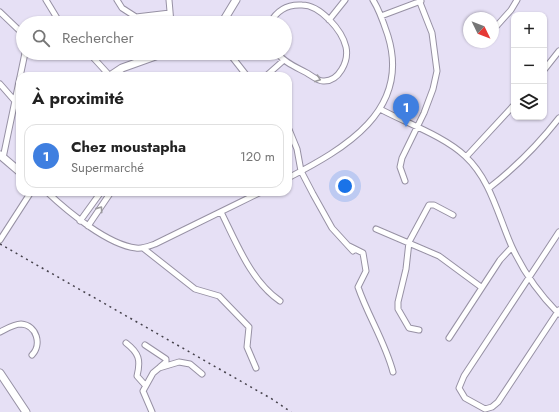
<!DOCTYPE html>
<html lang="fr">
<meta charset="utf-8">
<style>
:root{--surface:#fff;--page:#f6f6f6;--text:#222;--muted:#767676;--line:#e0e0e0;--accent:#db2777}
body{margin:0;font-family:Jost,sans-serif;background:var(--page);color:var(--text)}
.controls{position:absolute;right:12px;top:12px;display:grid;overflow:hidden;border-radius:8px;box-shadow:0 1px 3px #0004}
.controls button{width:36px;height:36px;display:grid;place-items:center;padding:0;border:0;border-bottom:1px solid var(--line);background:var(--surface);color:var(--text);font:20px sans-serif}
.compass{position:absolute;left:463px;top:12px;width:36px;height:36px;border-radius:50%;background:var(--surface);box-shadow:0 1px 3px #0004;rotate:133deg}
.you{position:absolute;left:345px;top:186px;width:14px;height:14px;margin:-10px;border:3px solid #fff;border-radius:50%;background:#1a73e8;box-shadow:0 0 0 6px #1a73e833}
.badge{display:grid;place-items:center;width:26px;height:26px;border-radius:50%;background:var(--accent);color:#fff;font-size:13px;font-weight:700}
.pin{position:absolute;translate:-50% -33px;filter:drop-shadow(0 1px 2px #0008)}
.pin::after{content:'';position:absolute;top:21px;width:14px;height:12px;background:inherit;clip-path:polygon(0 0,100% 0,50% 100%)}
.list{margin:0;padding:0;list-style:none}
h2{display:flex;justify-content:space-between;align-items:center;height:52px;margin:0;padding:0 16px;font-size:17px}
h2 small{font-size:13px;font-weight:400;color:var(--muted)}
.list li{display:grid;grid-template-columns:26px 1fr auto;gap:12px;align-items:center;box-sizing:border-box;height:64px;margin:0 8px 8px;padding:0 8px;border:1px solid var(--line);border-radius:12px}
.list b{display:block;font-size:15px;white-space:nowrap}
.list p{margin:0;font-size:13px;white-space:nowrap;color:var(--muted)}
.list em{font-size:13px;font-style:normal;color:var(--muted)}
.icon{flex:none;width:22px;height:22px;fill:none;stroke:currentColor;stroke-width:2;stroke-linecap:round;stroke-linejoin:round}
.map{position:relative;flex:none;width:559px;height:412px;overflow:hidden}
.search{position:absolute;background:var(--surface);box-shadow:0 1px 3px #0004;left:16px;top:16px;width:276px;height:44px;display:flex;align-items:center;gap:10px;box-sizing:border-box;padding:0 14px;border-radius:22px;color:var(--muted);font-size:15px}
.panel{position:absolute;background:var(--surface);box-shadow:0 1px 3px #0004;left:16px;top:72px;width:276px;height:124px;border-radius:12px}
.map>svg:first-child{display:block}
.lines{fill:none;stroke-linecap:round;stroke-linejoin:round}
.street-casing{stroke:#9791a4;stroke-width:7}
.secondary-casing{stroke:#9791a4;stroke-width:9}
.street{stroke:#fff;stroke-width:5}
.secondary{stroke:#fff;stroke-width:7}
.rail{stroke:#46424c;stroke-width:1.5;stroke-dasharray:2 4;stroke-linecap:butt}
.oneway{stroke:#9c9b9e}
</style>
<div class="map">
<svg width="559" height="412" viewBox="0 0 559 412">
<rect width="100%" height="100%" fill="#e6e0f5"/>
<g class="lines">
<defs>
<path id="street" d="M46 0 60 23
M117 0 122 8 136 17 170 13
M169 0 171 23
M0 12 23 34
M381 16 421 1
M329 20 345 0
M270 23C277 10 287 4 302 5 320 5 342 30 346 47 349 61 339 82 323 81 318 81 312 76 307 73 296 67 285 63 277 53
M493 30 511 10 517 0
M89 53 110 76
M229 53 247 76
M544 70 559 51
M266 76 284 60
M0 84 14 100
M380 109C406 123 444 136 465 156 491 180 498 216 512 247 524 273 539 294 559 314
M288 127 297 149 301 171 313 194 332 228 353 251
M466 157 514 105
M3 158 25 53
M288 178C344 149 411 111 388 36 384 24 380 11 373 0
M405 181 400 167 402 158 424 113 433 89 437 71 432 33 419 0
M489 188C516 167 538 145 559 118
M47 192C67 211 108 245 136 248 143 249 149 246 155 244L261 192
M221 212C237 244 251 281 280 301
M80 221 101 192
M88 226 111 192
M376 229 439 256 481 287
M559 232 464 376 459 388 465 398 485 409 492 407 498 402 559 310
M0 240 31 192
M349 246 363 253 366 271 358 287C368 316 385 342 393 372
M143 248 195 289 219 296 249 327 247 347 256 368
M419 330 409 328 398 309V302L406 269 409 242 429 205H434L453 215
M0 332C6 329 14 324 21 324 37 325 42 345 32 355
M449 338 500 260 512 247
M126 343C139 353 141 360 137 376L145 385
M145 345 166 359V362L160 367
M152 412 143 391 153 373 159 368 179 362 190 364 202 374"/>
<path id="secondary" d="M222 23 236 0
M110 76 122 68 164 53
M0 155 20 172
M0 373 26 412"/>
</defs>
<use href="#street" class="street-casing"/>
<use href="#secondary" class="secondary-casing"/>
<use href="#street" class="street"/>
<use href="#secondary" class="secondary"/>
<path class="rail" d="M0 244 272 399 291 412"/>
</g>
<defs><path id="oneway-chevron" d="M-2-3.5L2.5 0L-2 3.5" fill="none" stroke-width="1.6" stroke-linecap="round" stroke-linejoin="round"/></defs>
<g class="oneway">
<use href="#oneway-chevron" transform="translate(318 79) rotate(20)"/>
<use href="#oneway-chevron" transform="translate(100 209) rotate(-55)"/>
</g>
</svg>
<div class="controls">
<button>+</button>
<button>−</button>
<button><svg class="icon" aria-label="layers" viewBox="0 0 24 24"><path d="M12 4l9 5-9 5-9-5zM3 14l9 5 9-5"/></svg></button>
</div>
<svg class="compass" viewBox="-18 -18 36 36"><path d="M0-13l5 13h-10z" fill="#e53935"/><path d="M0 13l5-13h-10z" fill="#767676"/></svg>
<div class="you"></div>
<div class="pin badge" style="left:406px;top:127px;background:#3f7fe0">1</div>
<div class="search"><svg class="icon" aria-label="search" viewBox="0 0 24 24"><circle cx="10" cy="10" r="6"/><path d="M15 15l6 6"/></svg>Rechercher</div>
<section class="panel">
<h2>À proximité<small></small></h2>
<ul class="list">
<li><span class="badge" style="background:#3f7fe0">1</span><div><b>Chez moustapha</b><p>Supermarché</p></div><em>120 m</em></li>
</ul>
</section>
</div>
